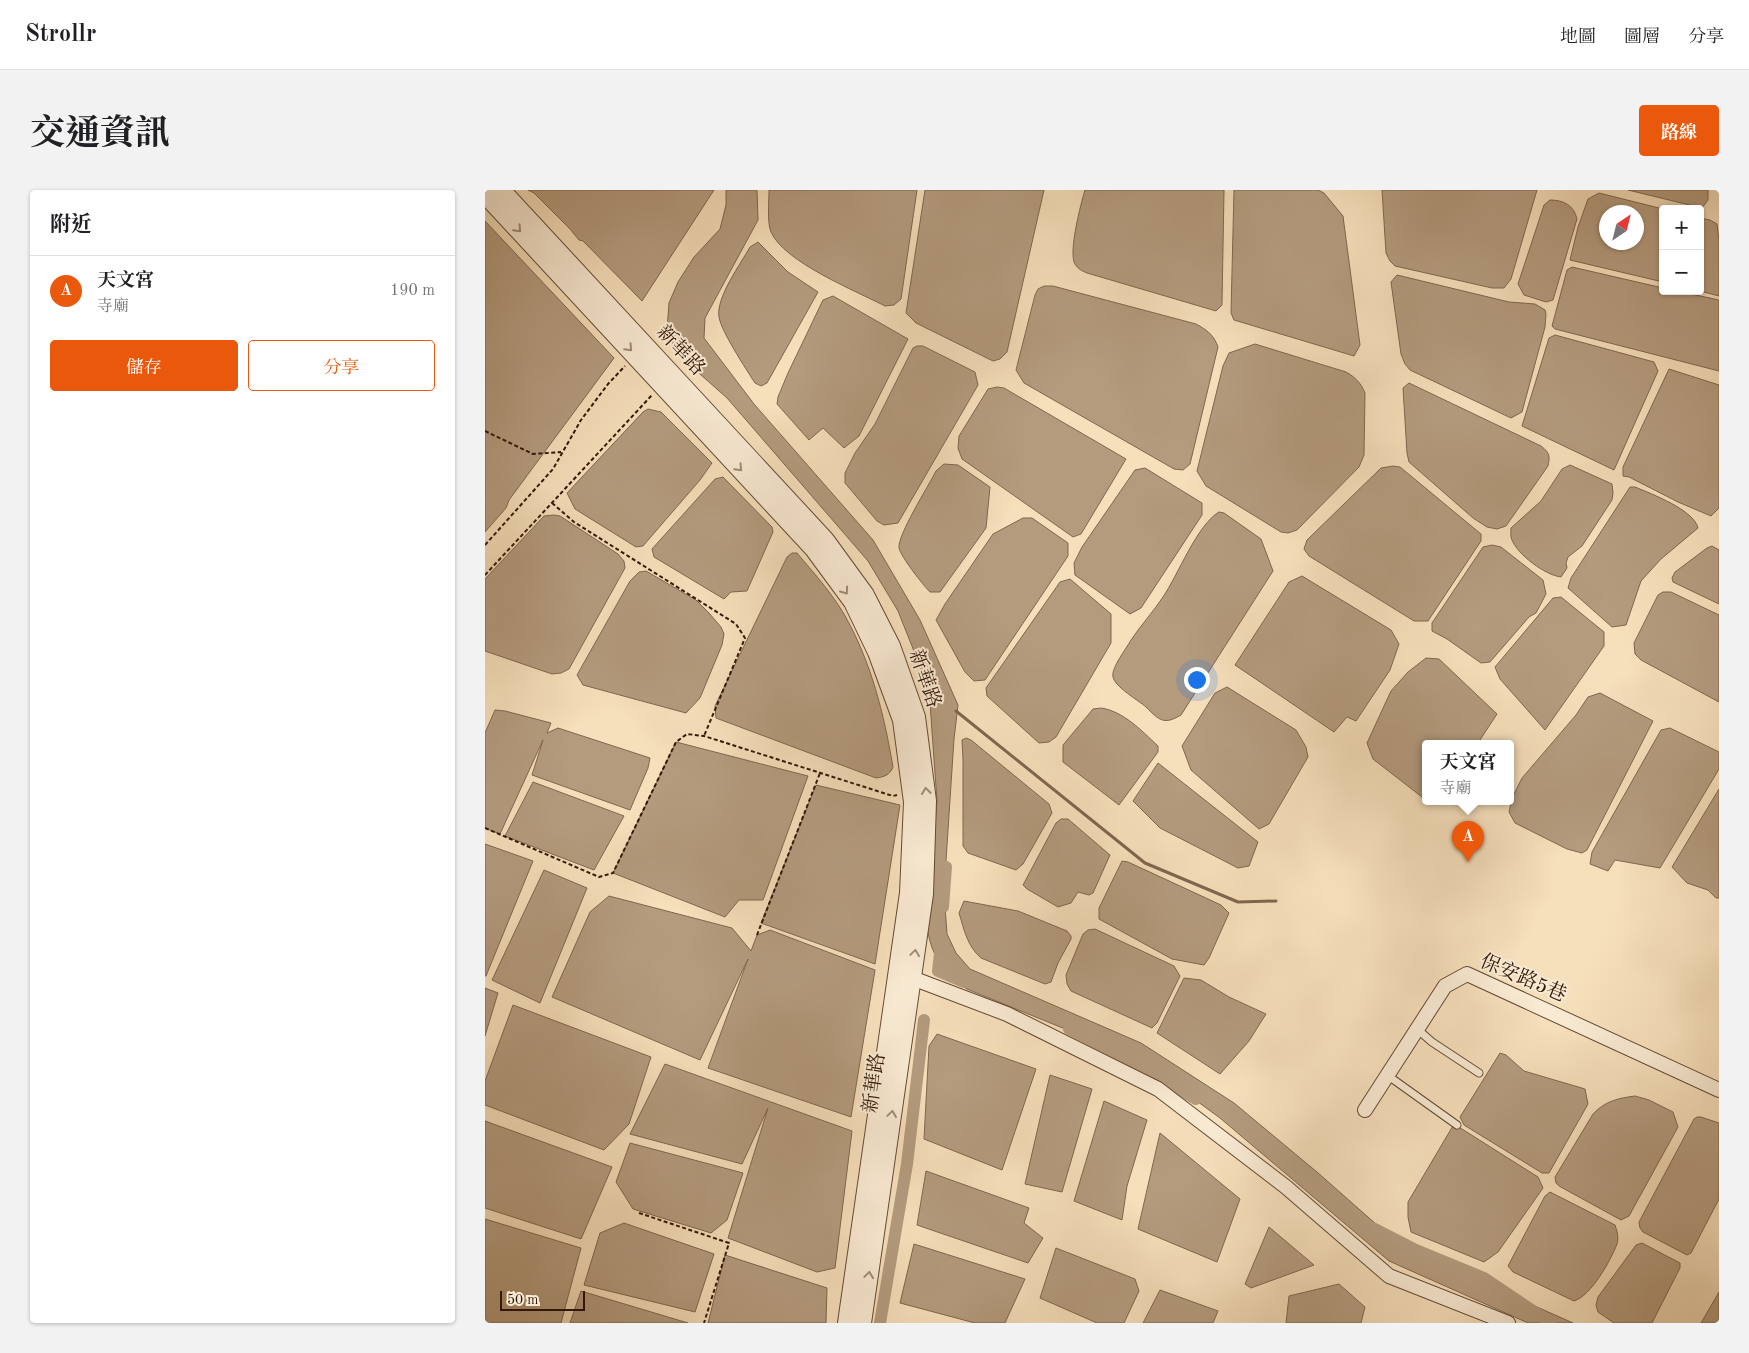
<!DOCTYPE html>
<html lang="zh-TW">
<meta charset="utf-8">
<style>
:root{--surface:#fff;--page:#f2f2f2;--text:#202124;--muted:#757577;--line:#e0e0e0;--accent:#ea580c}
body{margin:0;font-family:"Old Standard TT","Noto Serif TC",serif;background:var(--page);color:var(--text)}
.controls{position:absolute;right:15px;top:15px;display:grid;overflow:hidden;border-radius:5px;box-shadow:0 1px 4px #0004}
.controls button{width:45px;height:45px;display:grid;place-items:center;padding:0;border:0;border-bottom:1px solid var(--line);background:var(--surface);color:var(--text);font:25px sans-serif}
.compass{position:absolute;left:1114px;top:15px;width:45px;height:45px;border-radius:50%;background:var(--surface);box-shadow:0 1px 4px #0004;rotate:35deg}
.scale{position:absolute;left:15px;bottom:12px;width:85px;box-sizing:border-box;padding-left:5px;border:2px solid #331708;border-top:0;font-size:14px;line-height:18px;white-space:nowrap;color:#331708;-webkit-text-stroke:4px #f9ead3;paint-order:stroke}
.you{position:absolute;left:711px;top:489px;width:18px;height:18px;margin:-12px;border:4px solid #fff;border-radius:50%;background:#1a73e8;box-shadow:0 0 0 8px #1a73e833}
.badge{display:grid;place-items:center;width:32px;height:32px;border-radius:50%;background:var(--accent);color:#fff;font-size:16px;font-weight:700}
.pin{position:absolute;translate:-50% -41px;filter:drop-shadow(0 1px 2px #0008)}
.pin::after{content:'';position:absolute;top:26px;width:18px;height:15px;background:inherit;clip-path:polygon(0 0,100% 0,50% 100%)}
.popup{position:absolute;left:937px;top:550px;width:92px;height:65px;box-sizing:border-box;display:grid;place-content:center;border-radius:5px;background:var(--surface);filter:drop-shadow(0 1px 4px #0005);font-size:16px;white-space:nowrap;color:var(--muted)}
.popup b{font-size:19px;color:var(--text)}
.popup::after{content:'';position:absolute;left:50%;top:100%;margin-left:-10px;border:10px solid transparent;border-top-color:var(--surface)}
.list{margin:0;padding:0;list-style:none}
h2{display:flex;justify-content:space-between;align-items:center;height:65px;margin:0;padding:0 20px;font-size:21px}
h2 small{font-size:16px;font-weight:400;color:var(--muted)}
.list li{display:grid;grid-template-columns:32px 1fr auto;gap:15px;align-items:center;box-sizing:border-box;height:70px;padding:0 20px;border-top:1px solid var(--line)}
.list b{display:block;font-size:19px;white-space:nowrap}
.list p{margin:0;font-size:16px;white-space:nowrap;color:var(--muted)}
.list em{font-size:16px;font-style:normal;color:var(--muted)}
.actions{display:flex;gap:10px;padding:15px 20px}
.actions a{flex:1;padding:11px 0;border:1px solid var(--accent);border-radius:5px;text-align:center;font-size:18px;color:var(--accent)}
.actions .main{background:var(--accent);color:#fff}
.map{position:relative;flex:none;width:1234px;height:1133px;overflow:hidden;border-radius:5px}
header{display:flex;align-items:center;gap:30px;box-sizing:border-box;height:70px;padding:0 25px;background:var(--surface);border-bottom:1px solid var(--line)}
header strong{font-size:24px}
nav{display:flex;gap:28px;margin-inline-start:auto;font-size:18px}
.intro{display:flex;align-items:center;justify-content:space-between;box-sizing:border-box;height:120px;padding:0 30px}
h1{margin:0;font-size:35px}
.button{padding:12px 22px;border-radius:5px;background:var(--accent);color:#fff;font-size:18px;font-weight:700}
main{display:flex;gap:30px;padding:0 30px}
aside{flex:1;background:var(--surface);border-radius:5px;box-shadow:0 1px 4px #0004}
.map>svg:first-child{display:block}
.water{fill:#b49b7e;stroke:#80664f;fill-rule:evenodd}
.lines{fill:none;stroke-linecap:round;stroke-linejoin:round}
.stream{stroke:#80664f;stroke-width:3}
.canal{stroke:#b49b7e;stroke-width:12}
.service-casing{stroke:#644935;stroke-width:9}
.minor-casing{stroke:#644935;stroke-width:16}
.tertiary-casing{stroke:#644935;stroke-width:20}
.path{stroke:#331708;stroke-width:2;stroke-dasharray:4 2.5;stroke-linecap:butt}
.service{stroke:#f9ead3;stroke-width:7}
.minor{stroke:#f9ead3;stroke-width:14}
.tertiary{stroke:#f9ead3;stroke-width:18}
.oneway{stroke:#a08b78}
.labels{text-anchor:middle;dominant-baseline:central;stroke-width:4;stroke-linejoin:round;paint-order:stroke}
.street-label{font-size:20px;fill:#331708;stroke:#f9ead3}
</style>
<header>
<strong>Strollr</strong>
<nav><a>地圖</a><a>圖層</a><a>分享</a></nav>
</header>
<div class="intro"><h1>交通資訊</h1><a class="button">路線</a></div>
<main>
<aside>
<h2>附近<small></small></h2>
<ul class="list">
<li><span class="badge">A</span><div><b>天文宮</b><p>寺廟</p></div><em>190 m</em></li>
</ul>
<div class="actions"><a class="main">儲存</a><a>分享</a></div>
</aside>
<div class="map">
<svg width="1234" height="1133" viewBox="0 0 1234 1133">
<rect width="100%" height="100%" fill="#f6dfbb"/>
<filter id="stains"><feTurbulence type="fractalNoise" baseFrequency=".004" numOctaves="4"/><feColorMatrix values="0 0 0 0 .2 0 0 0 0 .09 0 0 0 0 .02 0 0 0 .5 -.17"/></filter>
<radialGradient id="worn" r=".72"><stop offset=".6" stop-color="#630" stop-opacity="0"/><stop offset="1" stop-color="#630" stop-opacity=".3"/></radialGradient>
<path class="water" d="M43 0H229L157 111 98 51 94 50 85 39 49 3Z
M241 0H272L273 30 220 128 219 148 269 214 388 350 435 430 473 515 469 549 459 701 462 744 471 763 485 779 656 853 749 913 832 982 917 1057 1088 1133H1043L904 1071 735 928 664 876 639 863 482 799C476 795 468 791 463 785 449 769 442 748 441 727L452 611 444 499 413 421 383 371 242 208 207 177 189 157 182 139 184 113 193 92 209 67 235 39 241 15Z
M284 0H432L416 109 409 115 400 116C371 101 299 72 286 42 282 33 284 11 284 0Z
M440 0H559L522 162 515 169 508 171 431 133 421 123Z
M600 0H739L737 115 731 121 602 83C597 81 593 79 590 74 583 63 596 13 600 0Z
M749 0H833L839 3 858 26 875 155 869 166 749 130 746 123Z
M897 0H1052L1026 89 1019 98H1007L910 76 905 71 901 63Z
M1143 0H1223V10L1217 18Z
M1114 3 1178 19V92L1085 70 1093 37 1103 9ZM1152 22V52H1122V22Z
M1065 10C1078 10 1089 15 1092 29L1068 110 1061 112 1039 105 1033 94 1059 15Z
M1215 28 1225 30 1232 34 1234 51V106L1215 101Z
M0 31 129 168 24 310 21 318 0 342Z
M273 52 303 82 333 102 282 193 276 196 270 193C261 179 236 141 234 127 231 107 255 75 265 57Z
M1087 77 1178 98V101H1192L1234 110V181L1070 139 1067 136 1082 80Z
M912 85 1024 112 1050 114 1060 120 1061 124 1060 137 1037 222 1026 228 925 180 920 174 916 164 906 92Z
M559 96H568L711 134C722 140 729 145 733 157L705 274 698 280 689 279 539 193 531 180 550 105 553 99Z
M348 106 423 149 374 246 359 258 338 238 324 250 292 214 293 207 303 183 338 110Z
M1070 145 1169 172 1173 181 1129 280 1037 236 1064 148Z
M770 154 861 182C870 187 876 193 880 203L879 265 874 277 812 340 803 343 796 342 721 296 712 281 738 176 744 163Z
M432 156H438L490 182 493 195 413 333 399 335 392 331 360 293V283L370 263 390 234 428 158Z
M1184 179 1234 195V318L1226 326 1193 312 1144 287 1138 286V277Z
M924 193 1056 256C1065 263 1065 266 1063 276L1021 336 1012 339 1002 337 988 328 924 272 922 263 918 198Z
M512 197 519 198 641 269 596 344 588 347 477 269 473 258 474 246 503 199Z
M163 219 176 222 227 273 215 290 158 356 151 357 90 319 82 303 158 222Z
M459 274 473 275 505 297 501 338 455 402H445C438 395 416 367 414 358 412 346 444 295 451 281Z
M1085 275 1127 294 1128 303 1127 310 1097 356 1083 367 1081 373 1082 378 1076 387C1060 385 1033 365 1027 350 1025 346 1026 341 1026 338L1056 311 1077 279Z
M908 276 915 277 996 344V351L943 431H929L824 366 819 359 822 350 896 278Z
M660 278 717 313V325L656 418 645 424 590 385 589 373 597 357 650 280Z
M238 287 287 337 288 342 262 401 246 402 239 409 169 367 167 359 230 289Z
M1145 297H1150C1167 304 1209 320 1213 338L1176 369 1156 391 1141 435 1127 437 1083 398 1086 388Z
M734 322 739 323 776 349 788 381 696 525C679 535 675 531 661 517 653 510 630 497 628 487 626 478 641 459 646 450 656 435 668 422 678 407 693 385 712 335 734 322Z
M69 325 75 326 133 364 139 371 140 378 84 479 76 483 67 484 0 461V389L59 326Z
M538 328H547L583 353V366L500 490 489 491 480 482 451 430 460 414 508 344Z
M1007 355 1016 357 1058 390 1061 404 1051 423 1044 427 1005 472 996 473 962 449 947 441V433L998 357Z
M1227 356 1234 360V414L1188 392 1187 388 1190 382 1222 358Z
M307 363H312C328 382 346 402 359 424 386 471 399 524 408 577 405 585 399 587 391 588L231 528 230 516 302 367Z
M161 381 211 410 224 423 236 437 239 444 237 455 215 508 201 523 98 495 92 485 145 391 154 382Z
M817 386 906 440 914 454 905 480 871 531 862 527 849 542 750 475 804 392Z
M585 389 626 424V453L571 547 564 552 554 553 502 506 501 498 575 392Z
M1178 402H1186L1234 425V512L1156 470 1150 464 1149 453 1173 405Z
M1076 407 1119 442V456L1060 540 1015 489 1010 477 1068 408Z
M941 468 954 469 1012 524 993 553H940V607H937L888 569 882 553 906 501 923 482Z
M742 497 811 540 821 557 823 567 784 634 774 639 706 580 697 556 730 503Z
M1115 503 1168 531 1102 660 1097 663 1082 659 1030 633 1024 622 1027 608 1037 588 1091 525 1103 507Z
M616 518C638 521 657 541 673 556V562L634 615 578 572V555L608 519Z
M10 520 20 521 66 533 62 543 73 538 165 568 163 578 145 620 47 585 58 550 15 644 0 638V543Z
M1185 538 1234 562V579L1175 678 1130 670 1123 681 1105 674 1107 662 1176 540Z
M481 548 486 550 564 614 567 623 538 674 531 680 483 663 478 656V570L477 550Z
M191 552 323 586 278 710H254L240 727 128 683Z
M673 573 773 652 764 676 753 678 675 638 648 611Z
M48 592 139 626 109 680 20 646Z
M331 595 415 615 390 774 276 733Z
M1234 599V708H1231L1223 700 1202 693 1187 677Z
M576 629H583L625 665 608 703 604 705 593 702 586 713 573 717 542 699 538 695 571 633Z
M0 654 48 671 1 786H0Z
M637 671 643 672 736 715 744 723 724 768 719 775 687 769 614 729V718Z
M59 680 102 698 55 813 7 790Z
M124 706 247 738 266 761 272 745 285 740 390 780 366 927 223 878 263 769 215 870 67 807 105 722Z
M479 711 533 721 582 741 586 746V749L573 773 566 792 560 794 496 768C482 756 479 739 474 723Z
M610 739 689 776 695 786 672 833 667 838 586 801 582 794 581 785 598 744 603 740Z
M699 788 716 790 744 807 781 824 764 851 735 884 672 843Z
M0 798 13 803 0 846Z
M28 815 166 867 144 934 119 960 0 915V891Z
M452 844 551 879 517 980 439 949 444 856Z
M1015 863 1021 865 1039 881 1100 899 1103 914 1064 983H1057L979 935 975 927Z
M180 874 367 941 350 1078 332 1082 243 1048 283 918 257 974 145 944Z
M565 885 607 899 577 1002 540 994Z
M1150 906 1164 910 1188 922 1193 937 1144 1026 1136 1030 1074 996 1071 993 1070 987 1108 924C1120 911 1134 908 1150 906Z
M619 911 662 930 642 996 637 1030 589 1011Z
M1212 927H1216L1234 933V1009L1206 1063 1202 1065 1158 1042 1155 1038 1154 1032 1209 929Z
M0 931 127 977 96 1049 0 1018Z
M969 934 1053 987 1058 998 1013 1062 999 1072 926 1042 923 1027V1012Z
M675 943 755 1009 732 1072 653 1039Z
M145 953 258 983 242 1030 226 1043 148 1019 131 992Z
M441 981 544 1018 539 1033 558 1048 543 1073 432 1035Z
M1065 1002 1130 1035C1132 1041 1134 1047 1132 1054 1126 1070 1106 1106 1089 1111L1028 1082 1023 1076 1060 1006Z
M0 1029 96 1058 76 1133H0Z
M139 1033 229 1064 210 1122 99 1095 115 1043Z
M784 1037 829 1075 766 1098 760 1094Z
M1157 1053 1195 1073V1078L1167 1133H1129L1113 1122 1111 1115 1113 1107 1151 1055Z
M429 1054 540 1089 520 1133H490L415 1113Z
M571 1058 650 1089 654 1101 639 1133H612L555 1108Z
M240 1065 342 1098 341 1133H223Z
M854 1094 880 1117 876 1133H801L804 1106Z
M675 1100 733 1121 728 1133H658Z
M96 1101 203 1133H85Z
M1234 1102V1133H1216Z"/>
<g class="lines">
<path class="stream" d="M471 521 660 673 753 712 791 711"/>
<path class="canal" d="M458 717 461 677
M456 755 453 781 479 792
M584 839 645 870 711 909
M888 1038 931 1060 999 1088 1066 1133
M395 1133 422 974 439 830"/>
<defs>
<path id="service" d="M932 839 947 852 994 883
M902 885 972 935"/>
<path id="minor" d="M427 788 522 824 673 899 801 997 904 1086 1023 1133
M880 920 960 796 982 784 1234 900"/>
<path id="tertiary" d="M16 0 340 350 380 405 406 456 431 527 442 611 439 704 377 1133
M0 4 329 359 368 412 392 462 417 530 428 612 424 703 362 1133"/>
</defs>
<use href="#service" class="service-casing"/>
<use href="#minor" class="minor-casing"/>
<use href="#tertiary" class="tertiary-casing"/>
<path class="path" d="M0 241 48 264 76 262
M67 313 89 332 251 434 260 448 219 546
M0 355 68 279 96 230 123 194 140 176
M0 385 167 205
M0 638 114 687 128 683 191 552 202 544 219 546 408 606 412 605
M272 745 335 583
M154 1023 244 1053 219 1133"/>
<use href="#service" class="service"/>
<use href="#minor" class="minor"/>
<use href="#tertiary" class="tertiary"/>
</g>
<defs><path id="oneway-chevron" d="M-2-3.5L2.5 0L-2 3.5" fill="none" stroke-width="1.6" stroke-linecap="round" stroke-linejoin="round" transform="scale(1.25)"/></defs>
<g class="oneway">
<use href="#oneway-chevron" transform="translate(33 39) rotate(47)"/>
<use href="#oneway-chevron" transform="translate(144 158) rotate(47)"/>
<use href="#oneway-chevron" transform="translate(254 278) rotate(47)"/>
<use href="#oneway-chevron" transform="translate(360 401) rotate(54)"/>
<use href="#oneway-chevron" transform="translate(441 601) rotate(-97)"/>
<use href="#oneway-chevron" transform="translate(430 763) rotate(-82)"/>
<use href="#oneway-chevron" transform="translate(407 924) rotate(-82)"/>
<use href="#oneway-chevron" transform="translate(384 1085) rotate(-82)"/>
</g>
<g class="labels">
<g class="street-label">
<text transform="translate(195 161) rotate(47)">新華路</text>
<text transform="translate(439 489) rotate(71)">新華路</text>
<text transform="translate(1038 789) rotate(23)">保安路5巷</text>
<text transform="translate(390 893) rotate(-82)">新華路</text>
</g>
</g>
<rect width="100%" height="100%" filter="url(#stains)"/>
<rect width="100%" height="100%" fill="url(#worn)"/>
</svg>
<div class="controls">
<button>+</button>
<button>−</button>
</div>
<svg class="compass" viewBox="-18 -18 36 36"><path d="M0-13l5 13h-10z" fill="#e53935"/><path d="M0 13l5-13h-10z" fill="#757577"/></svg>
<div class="scale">50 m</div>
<div class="you"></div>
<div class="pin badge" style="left:983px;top:672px">A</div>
<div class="popup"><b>天文宮</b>寺廟</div>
</div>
</main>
